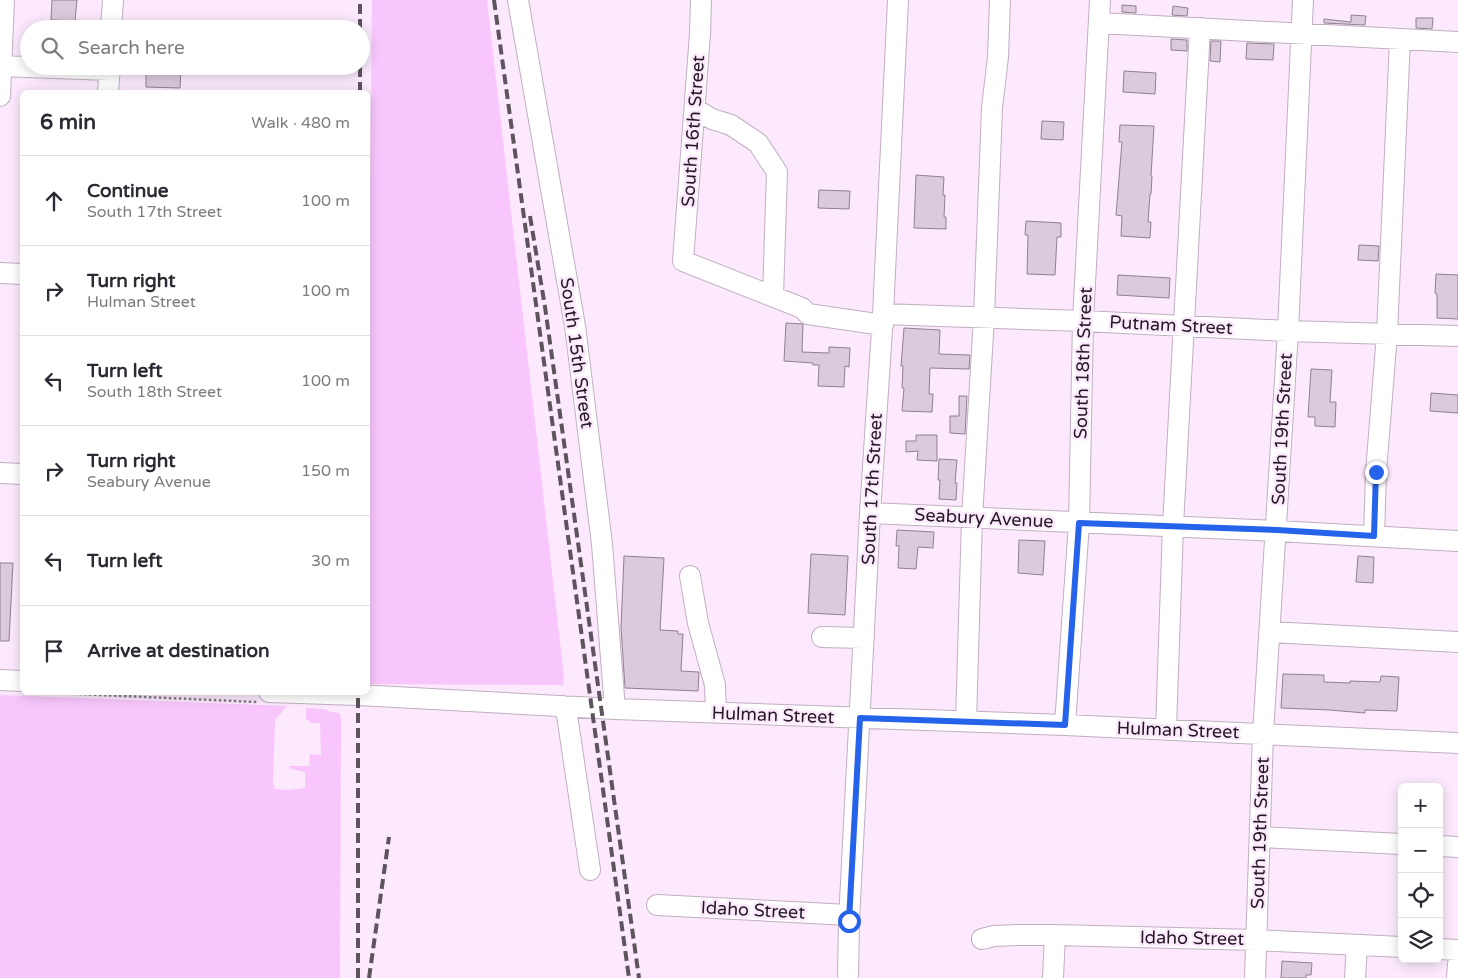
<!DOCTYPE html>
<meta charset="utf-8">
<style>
:root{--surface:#fff;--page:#f7f7f7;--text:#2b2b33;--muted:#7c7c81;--line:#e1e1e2}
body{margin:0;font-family:"Varela Round",sans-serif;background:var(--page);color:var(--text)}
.controls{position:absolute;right:15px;bottom:15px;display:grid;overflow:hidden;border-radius:8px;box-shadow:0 2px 12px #0003}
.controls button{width:45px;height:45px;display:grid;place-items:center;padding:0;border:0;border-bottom:1px solid var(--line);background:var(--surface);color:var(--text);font:25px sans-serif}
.stop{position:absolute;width:15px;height:15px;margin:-11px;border:4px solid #2563eb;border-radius:50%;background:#fff}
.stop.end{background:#2563eb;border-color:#fff;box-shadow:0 1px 5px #0008}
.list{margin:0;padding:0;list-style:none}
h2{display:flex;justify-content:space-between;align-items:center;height:65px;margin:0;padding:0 20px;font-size:21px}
h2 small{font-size:16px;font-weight:400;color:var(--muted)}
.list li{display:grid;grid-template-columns:32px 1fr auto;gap:15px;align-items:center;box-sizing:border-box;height:90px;padding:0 20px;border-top:1px solid var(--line)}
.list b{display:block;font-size:19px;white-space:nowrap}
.list p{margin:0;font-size:16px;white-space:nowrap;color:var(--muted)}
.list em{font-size:16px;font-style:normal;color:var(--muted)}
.icon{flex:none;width:28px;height:28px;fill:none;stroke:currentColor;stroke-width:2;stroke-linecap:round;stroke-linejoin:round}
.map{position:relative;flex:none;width:1458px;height:978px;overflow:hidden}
.search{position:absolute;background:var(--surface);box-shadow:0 2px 12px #0003;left:20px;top:20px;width:350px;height:55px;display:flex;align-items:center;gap:12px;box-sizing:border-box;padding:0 18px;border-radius:28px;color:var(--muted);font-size:19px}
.panel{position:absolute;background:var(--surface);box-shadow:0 2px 12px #0003;left:20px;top:90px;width:350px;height:605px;border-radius:8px}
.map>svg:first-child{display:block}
.green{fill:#f8c6fc}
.building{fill:#dbc9dc;stroke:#908091}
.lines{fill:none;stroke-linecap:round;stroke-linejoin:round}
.minor-casing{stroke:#c0afc1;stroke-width:22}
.path{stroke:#857885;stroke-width:2.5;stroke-dasharray:2.5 2.5;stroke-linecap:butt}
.minor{stroke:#fff;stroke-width:20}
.rail{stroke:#5e545e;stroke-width:4;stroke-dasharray:10 5;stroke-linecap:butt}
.route{stroke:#2563eb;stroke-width:6}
.labels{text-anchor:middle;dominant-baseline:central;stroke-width:5;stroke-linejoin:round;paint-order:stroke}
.street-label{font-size:18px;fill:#221b22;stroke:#fce9fd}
</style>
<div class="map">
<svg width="1458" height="978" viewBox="0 0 1458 978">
<rect width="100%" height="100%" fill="#fce9fd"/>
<path class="green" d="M372 0H487L564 677 563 685 368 684V420Z
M0 695 287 706 275 720 273 782 275 789 289 790 305 788V772L291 769 288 766H309L310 754 321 755 320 723H310L309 720H306V708L325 709 330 712 340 713 341 720 340 978H0Z"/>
<path class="building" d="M52 0H77L75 21 51 20Z
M1122 5 1136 6V13L1122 12Z
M1173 6 1188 8 1187 16 1172 15Z
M1351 15 1366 16 1365 25 1324 23V19L1351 22Z
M1416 18H1433L1432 29 1416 28Z
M1171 39 1187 40V51L1171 50Z
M1211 41H1221L1220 62 1210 61Z
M1247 43 1274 44 1273 60 1246 59Z
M146 66 181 67 180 88 146 87Z
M1124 71 1156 73 1155 94 1123 92Z
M1042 121 1064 122 1063 140 1041 139Z
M1120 125 1154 126 1151 176H1152L1151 194H1150L1148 222H1151L1150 238 1121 236 1122 216 1116 215 1122 142H1119Z
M916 175 944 177 943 195H945L944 217H946V229L914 228Z
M819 190 850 191 849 209 818 208Z
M1026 221 1061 223V237H1057L1055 275 1027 274 1028 235H1025Z
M1359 245 1379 246 1378 261 1358 260Z
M1436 274 1458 275V319L1437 318V294L1435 293Z
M1118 275 1170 278 1169 298 1117 295Z
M786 323 803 324 802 352 829 353V347L850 348 849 367 845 366 844 387 818 386 819 365H813V363L784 361Z
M904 328 940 330 939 354 970 355 969 369 930 368 929 394H933L932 412 902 411 904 388H902L903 366H901Z
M1311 369 1332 370 1330 402H1336L1335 427 1315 426V417H1308Z
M1431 393 1458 395V413L1430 411Z
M959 396H967L965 434 950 433V416H959Z
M916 435H937V461L917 460 918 451 906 452V441H916Z
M939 459 957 460 955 483H957L956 500 939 499 940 480H938Z
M897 530 934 532 933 548 918 547 916 569 898 568 899 546H896Z
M1019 540 1045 541 1043 575 1018 573Z
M811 554 848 556 845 615 808 613Z
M624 556 664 558 660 630 678 631V634H683L681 671 699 672 698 691 625 688 621 628Z
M1358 556 1374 557 1373 583 1356 582Z
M0 563H13L9 641H0Z
M1283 674 1324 675V682L1350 683V681L1380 682 1381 676 1399 677 1397 711 1365 710V713L1329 710 1281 708Z
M1282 961 1312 963 1311 975H1306V978H1281Z"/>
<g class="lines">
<defs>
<path id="minor" d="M518 0 575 326 602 544 615 709
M701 0 700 34 683 261 802 308 808 314 883 325
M1099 23 1458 42
M111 29 113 0
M0 66 110 70
M108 92 110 66
M0 96 4 0
M695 109 712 119 731 125 758 143 777 172 773 296
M0 273 22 274
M883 314 1083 321 1288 331 1458 336
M0 473 22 474
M870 513 1277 531 1458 541
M1374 536 1376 472 1387 334 1400 39
M690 576 698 623 715 685 716 713
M1270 632 1458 642
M822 637 864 638
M0 680 22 681
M269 692 358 695 615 709 1065 725 1458 743
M563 706 567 715 590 870
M966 722 972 518 984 317 992 108 998 57 1000 0
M1065 725 1079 523 1083 321 1100 0
M1166 729 1173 526 1200 28
M1260 837 1402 844
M1439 846 1458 847
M657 905 849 915
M982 939 994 936 1018 935H1055L1256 940 1402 947
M1439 949 1458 950
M848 978 849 921 870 513 883 314 898 0
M1053 978 1055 935
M1255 978 1263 734 1288 331 1303 0
M1355 978 1357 945
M1457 978 1458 964"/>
</defs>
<use href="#minor" class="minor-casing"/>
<path class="path" d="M34 692 257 702"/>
<use href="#minor" class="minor"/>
<path class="rail" d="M494 0 629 978
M360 29V0
M360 92V66
M530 216 545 307 639 978
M358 978V692
M369 978 389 837"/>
</g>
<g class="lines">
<path class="route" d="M849 921 860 718 1065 725 1079 523 1277 530 1374 536 1376 472"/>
</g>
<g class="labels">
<g class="street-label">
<text transform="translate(693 131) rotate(-86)">South 16th Street</text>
<text transform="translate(1171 325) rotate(3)">Putnam Street</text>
<text transform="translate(577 353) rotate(82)">South 15th Street</text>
<text transform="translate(1083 363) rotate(-88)">South 18th Street</text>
<text transform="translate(1282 429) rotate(-87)">South 19th Street</text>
<text transform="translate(872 489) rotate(-87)">South 17th Street</text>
<text transform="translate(984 518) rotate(3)">Seabury Avenue</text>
<text transform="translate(773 715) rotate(2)">Hulman Street</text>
<text transform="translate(1178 730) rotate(2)">Hulman Street</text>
<text transform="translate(1260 833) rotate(-88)">South 19th Street</text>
<text transform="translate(753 910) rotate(3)">Idaho Street</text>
<text transform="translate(1192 938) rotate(1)">Idaho Street</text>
</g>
</g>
</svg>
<div class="controls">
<button>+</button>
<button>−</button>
<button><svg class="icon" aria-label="locate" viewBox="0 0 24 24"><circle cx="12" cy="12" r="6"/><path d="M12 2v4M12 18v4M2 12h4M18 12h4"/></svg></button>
<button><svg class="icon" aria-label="layers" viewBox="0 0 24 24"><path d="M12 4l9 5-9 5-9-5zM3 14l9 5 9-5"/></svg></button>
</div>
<div class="stop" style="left:849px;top:921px"></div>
<div class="stop end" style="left:1376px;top:472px"></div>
<div class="search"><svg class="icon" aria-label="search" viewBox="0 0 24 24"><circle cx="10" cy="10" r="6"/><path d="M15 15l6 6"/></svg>Search here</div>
<section class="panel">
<h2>6 min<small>Walk · 480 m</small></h2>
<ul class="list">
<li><svg class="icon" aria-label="ahead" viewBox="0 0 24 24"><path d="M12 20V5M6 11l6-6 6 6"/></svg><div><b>Continue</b><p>South 17th Street</p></div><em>100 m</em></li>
<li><svg class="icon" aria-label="right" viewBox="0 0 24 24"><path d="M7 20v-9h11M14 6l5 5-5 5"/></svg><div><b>Turn right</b><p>Hulman Street</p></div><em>100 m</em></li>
<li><svg class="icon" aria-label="left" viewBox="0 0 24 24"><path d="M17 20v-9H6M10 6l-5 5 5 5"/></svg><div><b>Turn left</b><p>South 18th Street</p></div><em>100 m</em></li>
<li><svg class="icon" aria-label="right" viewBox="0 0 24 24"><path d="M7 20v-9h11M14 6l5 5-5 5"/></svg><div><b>Turn right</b><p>Seabury Avenue</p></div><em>150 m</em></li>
<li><svg class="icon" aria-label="left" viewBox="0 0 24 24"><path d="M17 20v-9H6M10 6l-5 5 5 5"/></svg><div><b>Turn left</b></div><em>30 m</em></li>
<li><svg class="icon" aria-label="arrive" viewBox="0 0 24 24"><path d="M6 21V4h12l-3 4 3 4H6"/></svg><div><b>Arrive at destination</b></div></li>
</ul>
</section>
</div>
